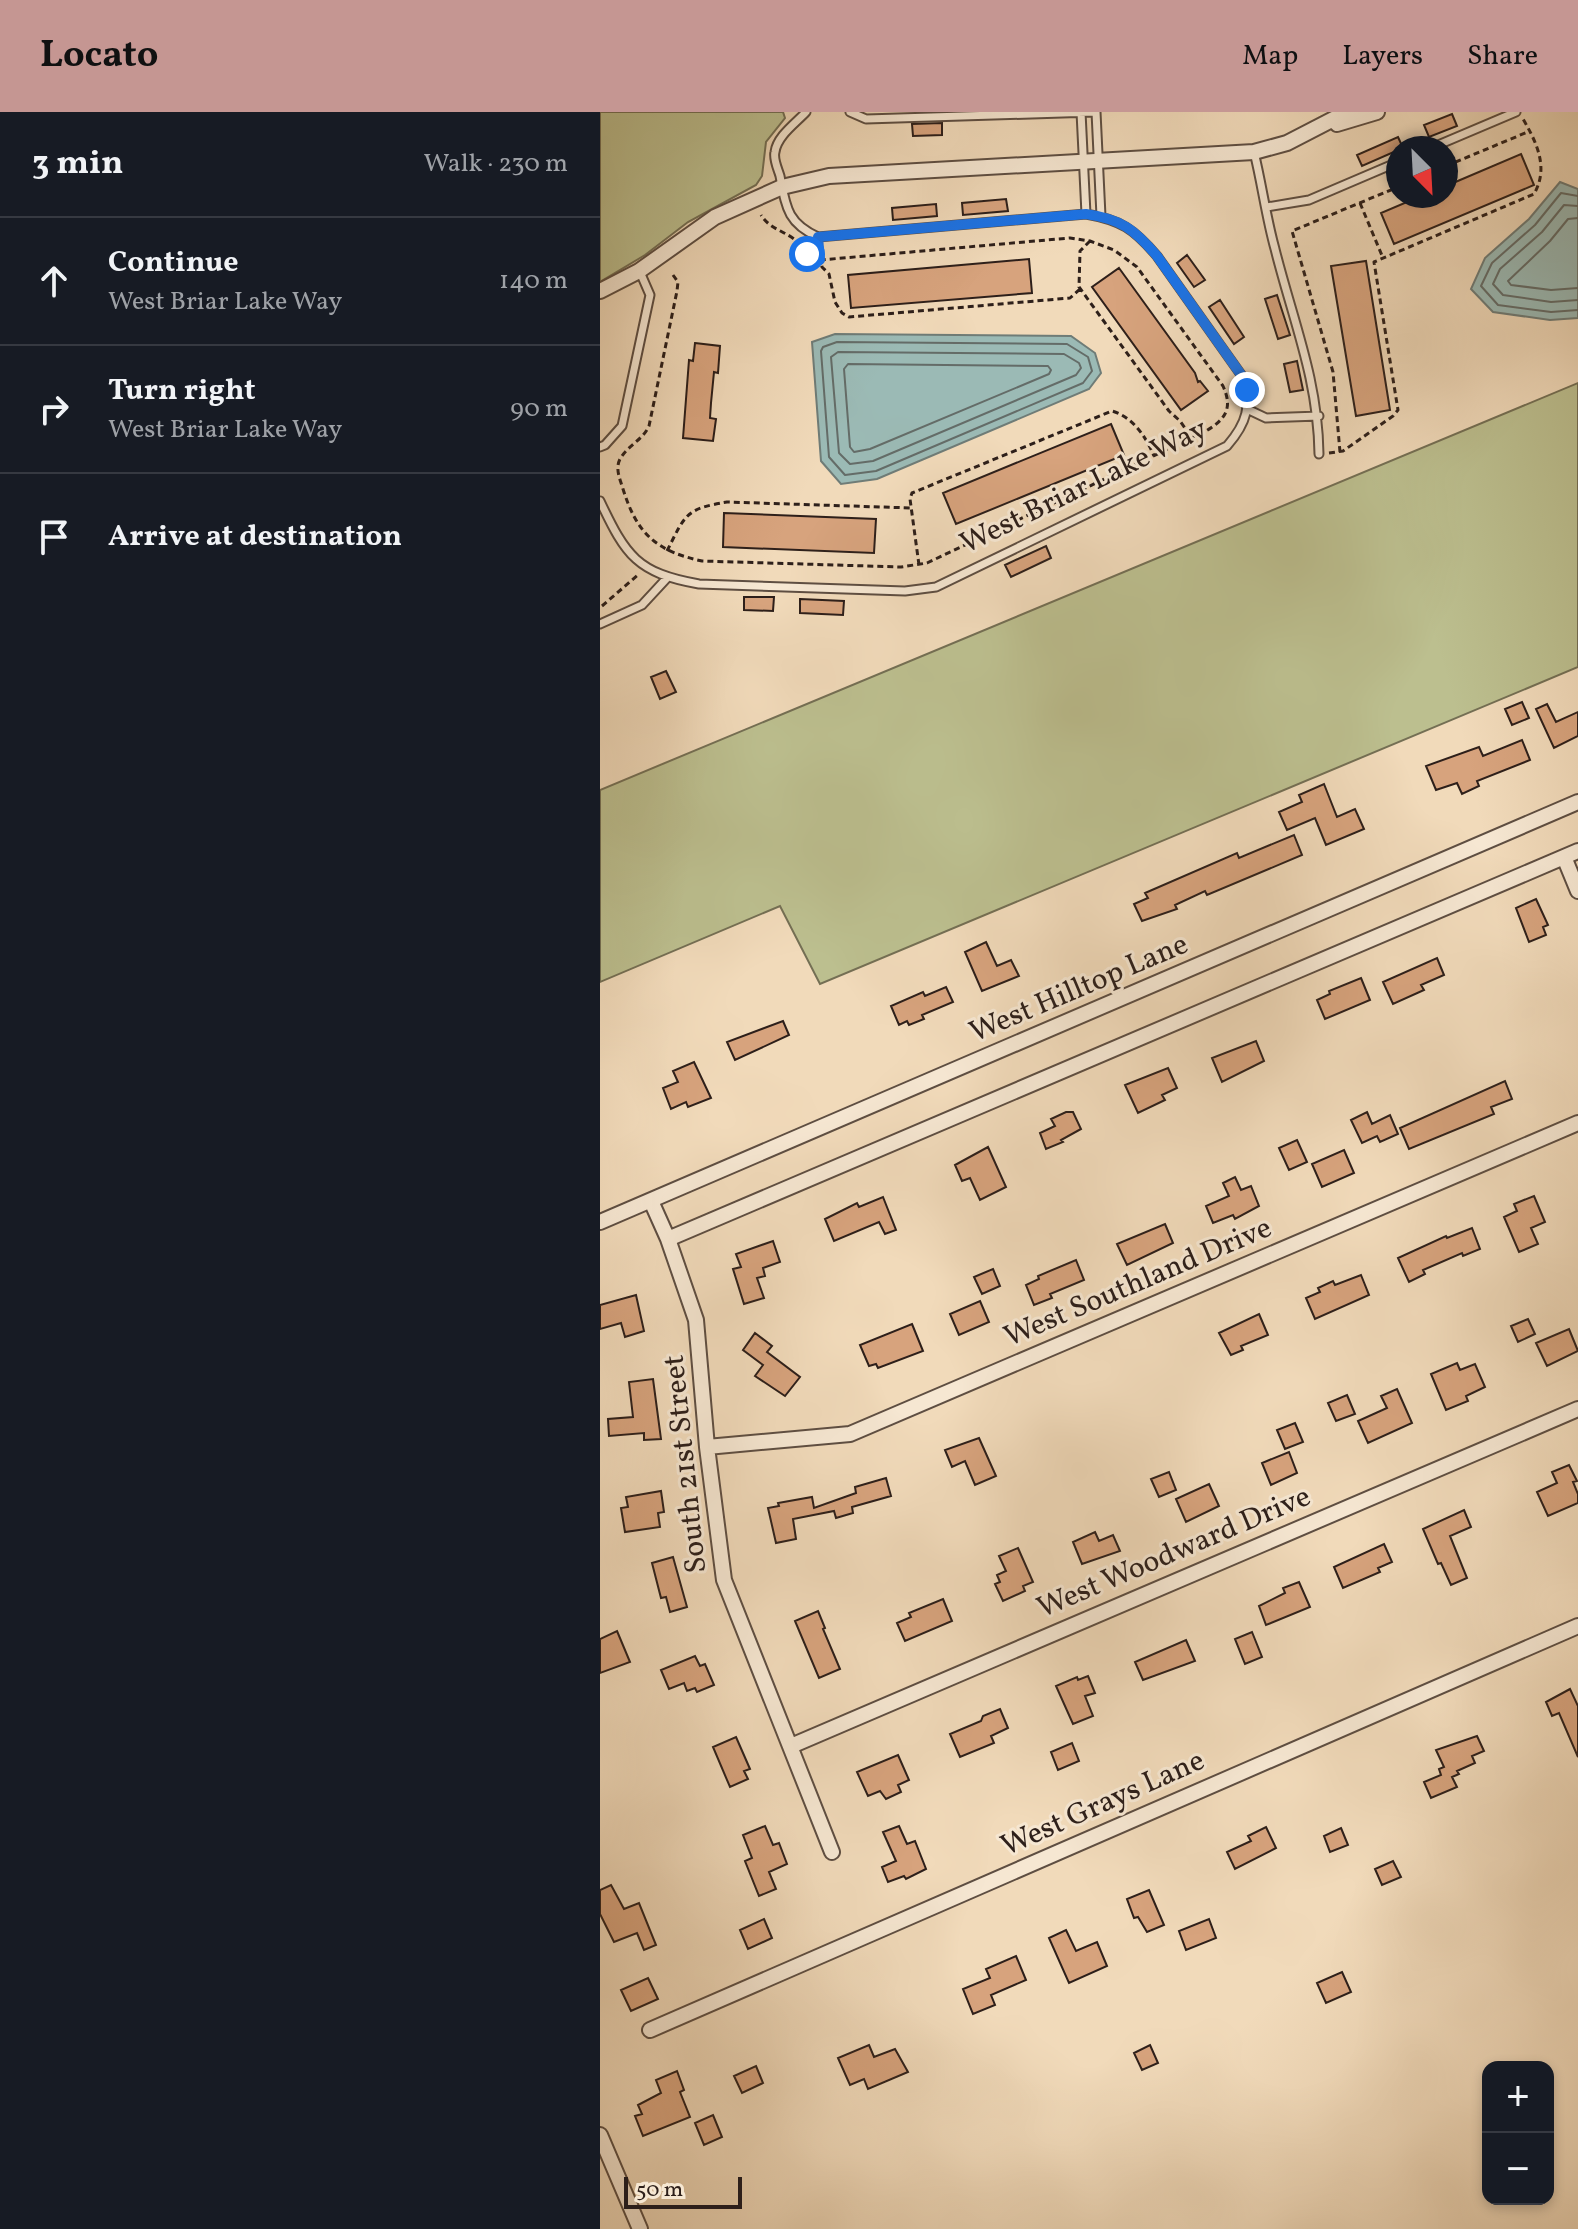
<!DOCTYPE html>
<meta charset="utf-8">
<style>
:root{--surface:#171b24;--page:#20242c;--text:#f1f3f6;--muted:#9ea1a6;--line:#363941;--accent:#c59692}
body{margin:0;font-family:Vollkorn,serif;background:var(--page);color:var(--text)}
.controls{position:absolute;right:24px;bottom:24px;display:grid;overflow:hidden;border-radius:16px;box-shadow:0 4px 12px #0003}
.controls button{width:72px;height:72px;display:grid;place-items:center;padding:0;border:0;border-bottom:2px solid var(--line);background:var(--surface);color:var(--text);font:40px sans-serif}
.compass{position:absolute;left:786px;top:24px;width:72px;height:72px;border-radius:50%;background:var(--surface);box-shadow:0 4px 12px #0003;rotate:156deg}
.scale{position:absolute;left:24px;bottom:20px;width:118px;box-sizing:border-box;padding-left:8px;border:4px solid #2d1f1a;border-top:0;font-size:22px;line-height:28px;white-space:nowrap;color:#2d1f1a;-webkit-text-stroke:6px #f6e7d2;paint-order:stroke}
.stop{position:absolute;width:24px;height:24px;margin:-18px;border:6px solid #1a73e8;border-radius:50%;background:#fff}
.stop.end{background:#1a73e8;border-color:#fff;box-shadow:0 2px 8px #0008}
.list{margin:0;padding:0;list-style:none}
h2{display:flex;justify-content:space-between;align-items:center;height:104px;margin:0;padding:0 32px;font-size:34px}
h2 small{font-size:26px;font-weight:400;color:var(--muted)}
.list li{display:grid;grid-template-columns:52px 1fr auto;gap:24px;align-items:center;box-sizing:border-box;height:128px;padding:0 32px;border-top:2px solid var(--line)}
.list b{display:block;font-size:30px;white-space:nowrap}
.list p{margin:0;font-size:26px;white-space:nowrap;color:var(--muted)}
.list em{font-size:26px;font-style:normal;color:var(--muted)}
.icon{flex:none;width:44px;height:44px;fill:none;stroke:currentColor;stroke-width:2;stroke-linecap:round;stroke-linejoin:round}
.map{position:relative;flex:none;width:978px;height:2117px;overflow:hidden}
header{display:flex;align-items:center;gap:48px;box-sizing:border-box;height:112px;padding:0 40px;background:var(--accent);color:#111}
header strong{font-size:38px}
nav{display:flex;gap:44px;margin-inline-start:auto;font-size:28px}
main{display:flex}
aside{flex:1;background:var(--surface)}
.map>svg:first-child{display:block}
.green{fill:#bcbf8f;stroke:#746f54;stroke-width:2}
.water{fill:#9bbab5;stroke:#6f7c77;stroke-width:2}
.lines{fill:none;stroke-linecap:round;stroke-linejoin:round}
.shore{stroke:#646c68;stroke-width:2}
.building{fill:#d7a37d;stroke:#2d1f1a;stroke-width:2}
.service-casing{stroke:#5e4e42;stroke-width:11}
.minor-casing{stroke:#5e4e42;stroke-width:18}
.path{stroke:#2d1f1a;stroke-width:3;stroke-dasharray:6 4;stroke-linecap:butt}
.service{stroke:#f6e7d2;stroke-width:7}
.minor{stroke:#f6e7d2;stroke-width:14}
.route{stroke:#1a73e8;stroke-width:10}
.labels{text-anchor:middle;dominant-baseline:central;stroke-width:6;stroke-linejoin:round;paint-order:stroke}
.street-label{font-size:30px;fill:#2d1f1a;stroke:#f6e7d2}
</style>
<header>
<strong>Locato</strong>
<nav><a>Map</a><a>Layers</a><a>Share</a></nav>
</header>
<main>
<aside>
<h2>3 min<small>Walk · 230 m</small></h2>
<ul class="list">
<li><svg class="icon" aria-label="ahead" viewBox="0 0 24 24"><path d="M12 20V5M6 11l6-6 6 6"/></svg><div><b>Continue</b><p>West Briar Lake Way</p></div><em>140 m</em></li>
<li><svg class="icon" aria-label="right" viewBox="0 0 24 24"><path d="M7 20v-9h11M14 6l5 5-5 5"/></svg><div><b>Turn right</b><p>West Briar Lake Way</p></div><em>90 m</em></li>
<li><svg class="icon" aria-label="arrive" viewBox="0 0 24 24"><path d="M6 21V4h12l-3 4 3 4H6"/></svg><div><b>Arrive at destination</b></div></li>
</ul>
</aside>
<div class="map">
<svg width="978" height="2117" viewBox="0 0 978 2117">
<rect width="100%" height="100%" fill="#f1daba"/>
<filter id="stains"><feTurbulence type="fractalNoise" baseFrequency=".0025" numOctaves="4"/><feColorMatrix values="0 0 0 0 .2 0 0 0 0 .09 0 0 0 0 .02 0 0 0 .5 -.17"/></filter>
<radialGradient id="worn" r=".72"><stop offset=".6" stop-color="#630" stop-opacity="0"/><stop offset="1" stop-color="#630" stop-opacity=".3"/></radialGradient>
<path class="green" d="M0 0H183L185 6 166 30 162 64 156 73 88 110 45 143 0 170Z
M978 271V555L220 872 180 794 0 870V678Z"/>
<path class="water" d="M960 70 978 77V206L950 208 893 200 871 177 885 146 929 107Z
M235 222 471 224 495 241 501 261 489 277 277 367 241 372 221 349 212 230Z"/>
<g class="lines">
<path class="shore" d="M978 84 961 81 935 113 892 151 881 174 898 193 951 200 978 198
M978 94 964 93 942 120 900 157 893 172 903 183 951 190 978 188
M978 106 968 107 950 129 908 169 911 173 951 178 978 176
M237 230 467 232 488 245 492 259 483 271 276 359 245 363 229 345 221 239 223 235Z
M238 240 464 242 479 251 481 256 476 263 273 349 250 352 239 341 231 245Z
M248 252 448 254 451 258 449 262 270 337 254 340 250 335 244 257Z"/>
</g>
<path class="building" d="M852 2 857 14 829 25 824 13Z
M342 11V23L313 24 312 12Z
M798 25 803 36 762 54 757 43Z
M921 42 934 73 794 132 781 101 821 84H846V74Z
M406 87 408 99 363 103 362 91Z
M336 92 337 104 293 108 292 96Z
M587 143 605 168 594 175 577 151Z
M429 147 432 181 251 196 248 163Z
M766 149 790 298 756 304 731 154Z
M519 156 595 261 598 270 600 269 608 279 581 298 492 175Z
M677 183 690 223 678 227 665 187Z
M620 188 644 225 634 232 609 195Z
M95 231 120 234 118 261 114 260 111 291 110 306 116 307 113 329 83 326 89 248 93 249Z
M697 249 703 278 690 280 684 252Z
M511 312 524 343 356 412 343 381Z
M124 401 276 407 274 441 123 435Z
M446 434 451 446 411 465 405 453Z
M144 485H174L173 499 144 498Z
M200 487 244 489 243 503 200 501Z
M66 559 76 580 60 587 51 565Z
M922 590 929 606 912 613 905 597Z
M947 592 956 610 978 600V624L954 636 936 597Z
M922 628 930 648 877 669 879 674 862 682 857 671 836 678 826 654 879 635 883 644Z
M724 672 737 705 755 697 764 717 726 733 715 706 687 718 679 700 702 690 699 683Z
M694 723 702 743 607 783 605 779 575 793 577 797 542 809 534 792 548 786 545 781 637 741 639 746Z
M936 787 948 813 943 815 946 823 929 830 916 796Z
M386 830 397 854 411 848 419 864 382 879 365 840Z
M837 846 844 863 821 873 824 878 793 892 783 870Z
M761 866 770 888 725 907 717 888 730 882 729 879Z
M346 875 353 890 322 903 324 907 309 913 307 909 299 913 291 894 323 880 325 884Z
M183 909 189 923 135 948 127 930Z
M656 929 664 949 622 970 612 946Z
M94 950 111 986 88 995 86 990 71 997 63 976 78 970 73 959Z
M568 956 577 976 562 983 565 988 538 1001 525 973Z
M905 969 912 987 891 995 894 1002 809 1037 800 1016Z
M466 1000H473L481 1017 461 1028 463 1030 446 1037 440 1021 455 1014 451 1007Z
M767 1000 772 1012 790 1003 798 1022 780 1030 777 1024 762 1031 751 1008Z
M697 1028 707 1050 689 1058 679 1036Z
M388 1035 406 1075 380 1088 370 1066 362 1069 355 1053Z
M744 1038 754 1061 722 1075 712 1052Z
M635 1065 641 1078 651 1074 659 1094 635 1107 633 1103 613 1111 606 1094 629 1084 623 1071Z
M934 1084 945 1110 931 1116 938 1132 919 1140 904 1105 917 1099 914 1092Z
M283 1085 296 1118 285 1122 279 1110 234 1129 225 1107 257 1091 259 1095Z
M565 1112 573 1131 527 1153 517 1132Z
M872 1116 880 1137 863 1144 862 1141 823 1158 825 1162 809 1170 798 1146 846 1124 847 1126Z
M173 1129 180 1150 163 1156 165 1164 157 1166 164 1186 144 1192 133 1157 141 1155 136 1142Z
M476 1148 484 1168 450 1182 452 1186 434 1193 426 1173 439 1167 438 1164Z
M393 1157 400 1174 382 1182 374 1165Z
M761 1163 769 1183 715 1207 706 1186 720 1180 718 1176 733 1169 735 1173Z
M36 1183 44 1219 25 1225 21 1211 0 1217V1193Z
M380 1189 389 1210 359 1223 350 1202Z
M659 1202 668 1223 641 1234 643 1238 631 1243 619 1221Z
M928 1207 935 1222 918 1230 911 1214Z
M312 1212 323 1239 278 1256 276 1252 269 1254 260 1233Z
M969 1217 978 1239 947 1254 936 1231Z
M155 1221 172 1234 167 1240 200 1265 185 1284 155 1264 163 1253 143 1238Z
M857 1251 860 1258 875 1252 885 1275 866 1284 868 1289 846 1298 831 1262Z
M53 1267 61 1327 44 1328V1321L9 1324 8 1307 33 1305 29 1270Z
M797 1277 812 1311 768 1331 758 1309 787 1296 781 1284Z
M747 1283 755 1302 736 1309 728 1291Z
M695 1311 703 1330 685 1337 677 1318Z
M379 1326 396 1364 375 1373 365 1349 352 1355 345 1338Z
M689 1340 697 1361 671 1373 662 1351Z
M969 1353 977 1369 973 1370 978 1382V1391L948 1404 937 1380 957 1371 952 1360Z
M569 1360 576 1378 559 1385 551 1367Z
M286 1366 291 1384 252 1395 253 1401 236 1406 234 1399 193 1407 196 1427 176 1431 168 1396 179 1394 178 1391 212 1385 214 1396 256 1381 255 1375Z
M609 1372 619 1394 586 1410 576 1387Z
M61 1379 64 1400 58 1401 60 1415 25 1420 21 1396 28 1395 26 1385Z
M864 1398 871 1415 850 1424 867 1466 851 1473 841 1451 838 1452 823 1417Z
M495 1420 499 1429 513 1423 520 1439 482 1452 473 1430Z
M784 1432 792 1450 778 1456 780 1460 743 1476 734 1455Z
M418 1436 433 1470 423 1474 425 1479 403 1489 395 1472 400 1470 397 1463 406 1459 399 1444Z
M73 1445 87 1495 70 1500 66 1485 61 1486 52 1451Z
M699 1470 710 1495 666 1513 659 1494 685 1481 683 1476Z
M343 1487 352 1509 305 1529 297 1511 311 1505 309 1501Z
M218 1499 225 1516 223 1517 240 1557 219 1566 195 1509Z
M17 1519 30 1550 0 1561V1527Z
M652 1520 662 1545 645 1552 635 1527Z
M586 1528 595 1549 543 1568 535 1550Z
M95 1544 100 1554 105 1552 114 1573 97 1580 95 1576 87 1579 84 1571 69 1577 61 1558Z
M488 1564 495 1581 485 1584 493 1604 473 1612 456 1574 477 1565 478 1568Z
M970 1577 978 1594V1645L959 1601 952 1604 946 1590Z
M400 1597 408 1616 391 1624 394 1631 360 1645 350 1622 381 1609 383 1604Z
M877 1624 884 1639 872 1644 875 1651 857 1659 859 1662 852 1665 857 1675 831 1686 824 1670 841 1663 839 1657 844 1655 836 1638Z
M136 1625 150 1657 144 1659 148 1667 130 1675 113 1635Z
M472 1631 479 1649 458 1658 451 1640Z
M298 1643 309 1668 298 1673 301 1680 286 1687 280 1679 268 1684 257 1660Z
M165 1714 173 1733 179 1731 187 1752 169 1760 176 1777 159 1784 145 1749 152 1746 143 1723Z
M299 1714 307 1732 315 1729 326 1757 306 1767 304 1764 288 1770 282 1755 296 1749 283 1720Z
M666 1715 676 1736 635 1757 627 1740 651 1729 648 1724Z
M741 1716 748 1733 730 1740 724 1724Z
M793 1749 801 1765 782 1773 775 1757Z
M11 1773 24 1797 39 1791 56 1833 44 1838 37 1821 14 1830 0 1802V1778Z
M549 1778 564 1813 547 1820 538 1805 534 1806 527 1787Z
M164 1807 172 1826 148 1837 140 1818Z
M609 1807 616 1826 586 1838 579 1819Z
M466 1818 476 1839 497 1830 507 1854 469 1871 449 1826Z
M416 1844 426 1868 391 1883 395 1893 373 1902 363 1877 390 1866 386 1857Z
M742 1860 751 1880 726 1891 717 1871Z
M48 1866 58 1887 31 1899 21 1878Z
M269 1933 274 1945 295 1937 308 1960 268 1977 264 1967 250 1973 238 1946Z
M550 1933 558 1951 542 1958 534 1941Z
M156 1954 163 1971 142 1981 134 1964Z
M77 1959 84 1978 80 1980 90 2005 43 2024 35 2004 42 2002 38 1993 61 1981 56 1968Z
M113 2003 122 2025 104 2033 95 2011Z"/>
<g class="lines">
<defs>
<path id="service" d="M250 0 266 7 494 0
M481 0 486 102
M496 0 501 104
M831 36 916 0
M654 40C662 72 666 105 675 137 693 209 718 267 719 342
M667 95 709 88 798 50
M647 297 666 306 719 304
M0 335 5 333 22 314 50 183 40 160
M0 389C26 444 37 461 99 472L305 479 336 475 627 334C647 311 652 294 642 264L557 144C534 117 521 108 486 102L218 125C187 111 186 95 180 64 178 57 173 47 175 40 177 24 196 11 206 0
M0 512 42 493 67 466"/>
<path id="minor" d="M737 12 777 0
M0 179 39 159 115 105 182 75 229 64 654 40 687 31 747 0
M964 745 978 779
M51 1089 68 1127 96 1208 107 1335 124 1468 232 1740
M0 1110 978 690
M68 1127 978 739
M107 1335 250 1322 978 1011
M191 1634 978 1297
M50 1918 978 1514
M0 2023 40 2117"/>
</defs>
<use href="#service" class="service-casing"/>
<use href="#minor" class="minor-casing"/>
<path class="path" d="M846 54 930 19
M760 91 783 146
M490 129 480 139 479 175 569 299 580 309 592 326
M219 134 222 155 229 162 235 190 242 201 249 205 470 186 480 177
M73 163 78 170 77 179 49 314C43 328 28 333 20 347 15 357 20 367 23 377 37 422 56 439 102 449L301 455 327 451 606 319C626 307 633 296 623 274L537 155 514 138 490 129 470 126 220 148C207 145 204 134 194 127 182 118 170 117 161 103
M740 340 733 260 692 119 798 75
M729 341 743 339 793 304 798 298 774 150 934 82C949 56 937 31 923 7
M67 439C86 401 86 397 127 390L312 396
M319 453 310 387 312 381 512 299C533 305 546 325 554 344
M2 494 39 462"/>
<use href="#service" class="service"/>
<use href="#minor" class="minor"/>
</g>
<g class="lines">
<path class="route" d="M207 142 220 148 218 125 486 102C521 107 534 117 557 144L642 264 647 278"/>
</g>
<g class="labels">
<g class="street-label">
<text transform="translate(484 375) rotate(-26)">West Briar Lake Way</text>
<text transform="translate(479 877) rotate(-23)">West Hilltop Lane</text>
<text transform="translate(538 1171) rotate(-23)">West Southland Drive</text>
<text transform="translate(86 1352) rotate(-96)">South 21st Street</text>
<text transform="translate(574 1441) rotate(-23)">West Woodward Drive</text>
<text transform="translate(503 1692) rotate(-24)">West Grays Lane</text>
</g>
</g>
<rect width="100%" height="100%" filter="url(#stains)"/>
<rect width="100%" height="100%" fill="url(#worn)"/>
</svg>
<div class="controls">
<button>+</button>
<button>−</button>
</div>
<svg class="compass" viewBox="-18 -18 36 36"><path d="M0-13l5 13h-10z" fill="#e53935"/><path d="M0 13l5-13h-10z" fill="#9ea1a6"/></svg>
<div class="scale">50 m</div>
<div class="stop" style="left:207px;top:142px"></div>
<div class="stop end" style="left:647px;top:278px"></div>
</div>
</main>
